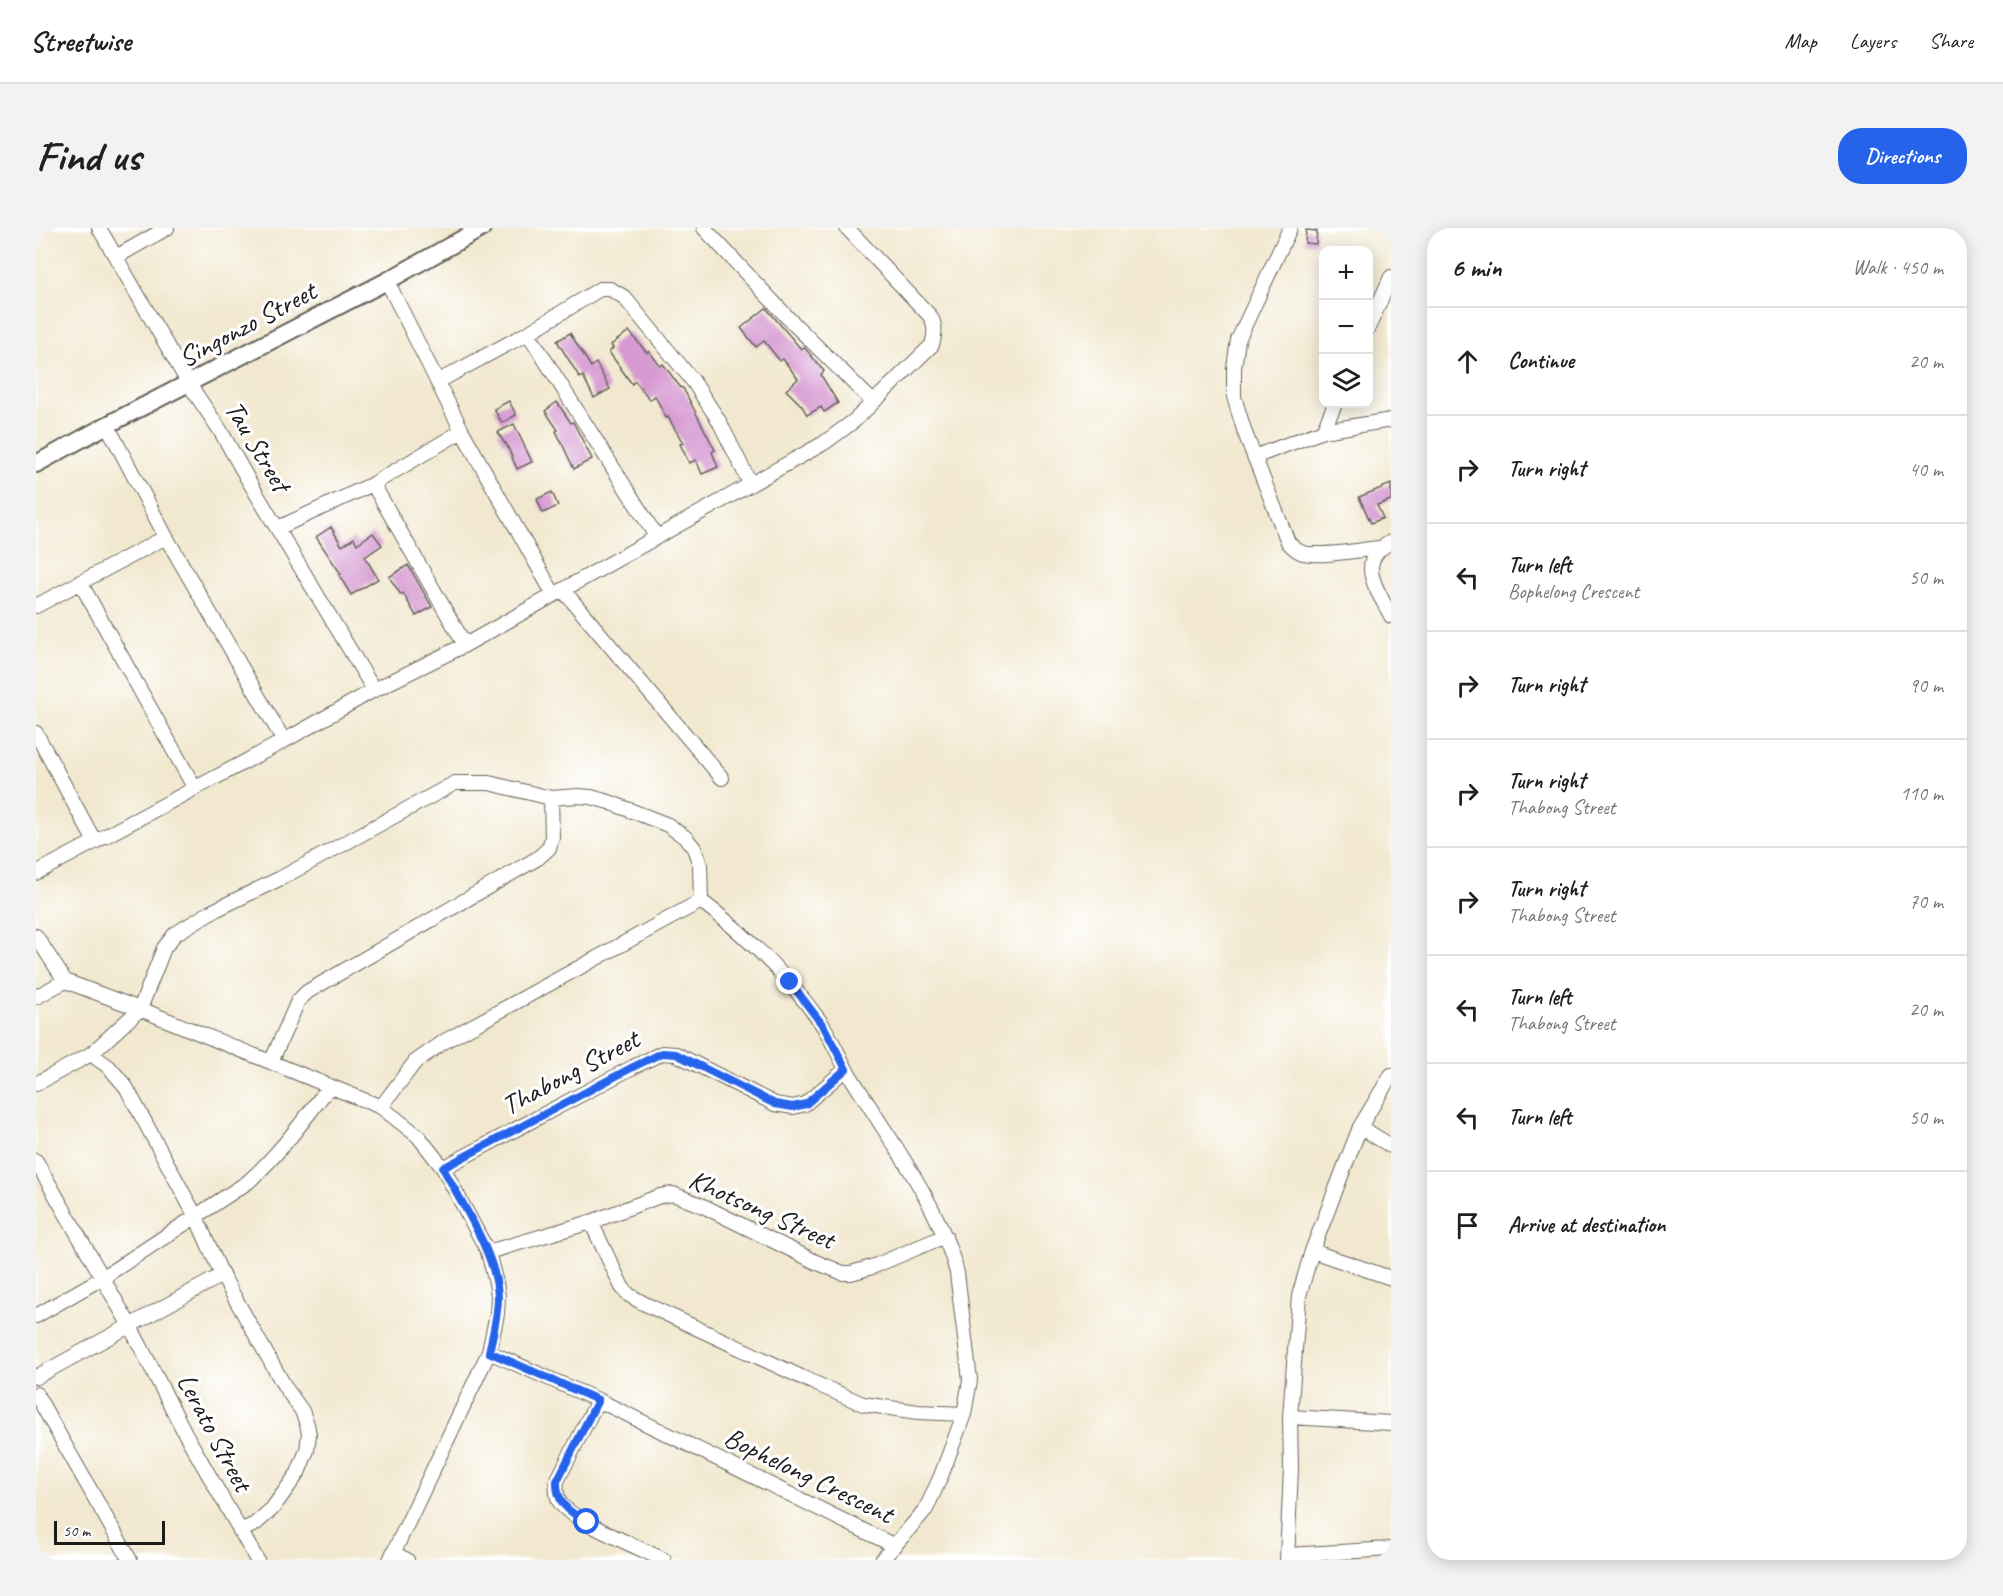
<!DOCTYPE html>
<meta charset="utf-8">
<style>
:root{--surface:#fff;--page:#f2f2f2;--text:#202124;--muted:#757577;--line:#e0e0e0;--accent:#2563eb}
body{margin:0;font-family:Caveat,sans-serif;background:var(--page);color:var(--text)}
.controls{position:absolute;right:18px;top:18px;display:grid;overflow:hidden;border-radius:12px;box-shadow:0 3px 15px #0003}
.controls button{width:54px;height:54px;display:grid;place-items:center;padding:0;border:0;border-bottom:2px solid var(--line);background:var(--surface);color:var(--text);font:30px sans-serif}
.scale{position:absolute;left:18px;bottom:15px;width:111px;box-sizing:border-box;padding-left:6px;border:3px solid #1c1c1c;border-top:0;font-size:16px;line-height:21px;white-space:nowrap;color:#1c1c1c;-webkit-text-stroke:4px #fff;paint-order:stroke}
.stop{position:absolute;width:18px;height:18px;margin:-14px;border:4px solid #2563eb;border-radius:50%;background:#fff}
.stop.end{background:#2563eb;border-color:#fff;box-shadow:0 2px 6px #0008}
.list{margin:0;padding:0;list-style:none}
h2{display:flex;justify-content:space-between;align-items:center;height:78px;margin:0;padding:0 24px;font-size:26px}
h2 small{font-size:20px;font-weight:400;color:var(--muted)}
.list li{display:grid;grid-template-columns:39px 1fr auto;gap:18px;align-items:center;box-sizing:border-box;height:108px;padding:0 24px;border-top:2px solid var(--line)}
.list b{display:block;font-size:22px;white-space:nowrap}
.list p{margin:0;font-size:20px;white-space:nowrap;color:var(--muted)}
.list em{font-size:20px;font-style:normal;color:var(--muted)}
.icon{flex:none;width:33px;height:33px;fill:none;stroke:currentColor;stroke-width:2;stroke-linecap:round;stroke-linejoin:round}
.map{position:relative;flex:none;width:1355px;height:1332px;overflow:hidden;border-radius:24px}
header{display:flex;align-items:center;gap:36px;box-sizing:border-box;height:84px;padding:0 30px;background:var(--surface);border-bottom:2px solid var(--line)}
header strong{font-size:28px}
nav{display:flex;gap:33px;margin-inline-start:auto;font-size:21px}
.intro{display:flex;align-items:center;justify-content:space-between;box-sizing:border-box;height:144px;padding:0 36px}
h1{margin:0;font-size:42px}
.button{padding:15px 27px;border-radius:24px;background:var(--accent);color:#fff;font-size:21px;font-weight:700}
main{display:flex;gap:36px;padding:0 36px}
aside{flex:1;background:var(--surface);border-radius:24px;box-shadow:0 3px 15px #0003}
.map>svg:first-child{display:block}
.building{fill:#d699d1}
.lines{fill:none;stroke-linecap:round;stroke-linejoin:round}
.minor-casing{stroke:#67635b;stroke-width:16}
.tertiary-casing{stroke:#67635b;stroke-width:20}
.minor{stroke:#fff;stroke-width:14}
.tertiary{stroke:#fff;stroke-width:16}
.route{stroke:#2563eb;stroke-width:8}
.labels{text-anchor:middle;dominant-baseline:central;stroke-width:6;stroke-linejoin:round;paint-order:stroke}
.street-label{font-size:28px;fill:#1c1c1c;stroke:#fff}
</style>
<header>
<strong>Streetwise</strong>
<nav><a>Map</a><a>Layers</a><a>Share</a></nav>
</header>
<div class="intro"><h1>Find us</h1><a class="button">Directions</a></div>
<main>
<div class="map">
<svg width="1355" height="1332" viewBox="0 0 1355 1332">
<rect width="100%" height="100%" fill="#fff"/>
<filter id="ink" filterUnits="userSpaceOnUse"><feTurbulence type="fractalNoise" baseFrequency=".0167" numOctaves="2"/><feDisplacementMap in="SourceGraphic" scale="12" xChannelSelector="R" yChannelSelector="G"/><feConvolveMatrix kernelMatrix="1 2 1 2 8 2 1 2 1" color-interpolation-filters="sRGB"/></filter>
<filter id="wash" filterUnits="userSpaceOnUse"><feTurbulence type="fractalNoise" baseFrequency=".008" numOctaves="4" result="noise"/><feDisplacementMap in="SourceGraphic" scale="24" xChannelSelector="R" yChannelSelector="G"/><feGaussianBlur stdDeviation="1.35" result="paint"/><feColorMatrix in="noise" values="0 0 0 0 0 0 0 0 0 0 0 0 0 0 0 0 0 1.4 0 .05"/><feComposite in="paint" operator="in"/></filter>
<g filter="url(#wash)">
<rect width="100%" height="100%" fill="#f1e8cf"/>
<g id="blocks">
<path class="building" d="M1270 2 1281 3 1280 16 1269 15Z
M730 80 765 121 768 119 788 143 785 147 802 175 788 184 785 179 771 187 766 178 750 162 762 151 747 131 744 133 728 113 720 119 705 100Z
M593 103 611 125 613 123 624 138 627 136 645 160H647L679 222 676 224 682 239 666 246 660 232 653 235 644 216 647 215 632 189 630 190 619 168 614 172 599 153 596 156 573 124 577 120 575 117Z
M534 105 555 139 560 135 574 161 558 170 547 148 544 150 521 113Z
M473 173 480 187 466 195 458 181Z
M521 174 535 195 537 194 556 231 538 241 520 203 522 202 509 183Z
M478 196 496 234 481 241 470 215 469 216 462 204Z
M1355 256V272L1341 277 1347 290 1335 295 1323 269Z
M516 264 522 278 507 285 501 271Z
M295 299 306 318 318 310 321 316 337 305 346 317 329 329 342 351 315 367 303 347 305 346 280 309Z
M372 337 396 379 380 388 367 365 365 367 353 349Z"/>
</g>
</g>
<g filter="url(#ink)">
<use href="#blocks" fill-opacity="0" stroke="#67635b" stroke-width="1.5"/>
<g class="lines">
<defs>
<path id="minor" d="M63 0 153 156 184 202 214 255 338 462
M668 0 754 92 837 174
M1254 0 1202 112 1198 140V169L1209 205 1252 314C1257 319 1260 323 1267 325 1285 329 1323 322 1343 320
M80 29 131 0
M351 53 426 203 518 367
M1332 100 1355 49
M492 105 620 308
M401 154 492 105 564 61H574L588 69 657 153 683 193 714 255
M71 197 130 309 248 513
M1287 203 1299 176
M1218 229 1287 203 1355 192
M337 256 429 417
M242 300 337 256 426 203
M1355 314C1318 333 1341 361 1355 388
M44 354 158 559
M527 362 686 550
M0 378 130 309
M0 505 59 614
M0 645 248 513 338 462 429 417 788 215 818 193 896 117C899 106 900 97 894 88L811 0
M665 673C713 709 751 747 786 796 795 810 802 826 810 841 819 856 830 872 839 887 871 936 906 988 921 1045L934 1152 928 1186 905 1248 890 1281 846 1332
M0 708 29 753 104 781 345 879 382 908 407 940 452 1024 460 1055 462 1068 461 1086 453 1124 354 1332
M0 769 29 753
M55 826 73 839 90 859 160 989 186 1047 249 1159 266 1183 271 1196 273 1206 271 1222 262 1245 236 1281 219 1296 204 1303
M235 834 262 773 271 764 502 630 513 620 516 609 515 570
M0 856 55 826 104 781 128 720 139 706 173 685 245 650 419 555H453L515 570 542 568 555 569 573 574 632 597 650 610 658 620 664 637 665 673
M345 879 379 834 409 813 665 673
M1324 899 1355 918
M0 933 94 1098 149 1205 221 1332
M407 940 597 839 626 825 640 826 739 876 757 879 769 876 810 841
M555 994 586 1059 593 1067 607 1075 776 1154 827 1176 882 1184 928 1186
M1276 1023 1355 1050
M452 1024 555 994 624 968 637 966 667 978 782 1035 807 1045H815L836 1039 909 1008
M0 1088 66 1050 212 954C243 926 268 892 293 859
M453 1124 562 1172 859 1318
M0 1149 186 1047
M0 1166 94 1332
M562 1172 521 1253C520 1261 520 1269 525 1276 538 1293 606 1321 628 1332
M1254 1189 1355 1195
M357 1325 371 1332
M1252 1327 1355 1321
M1251 1332 1255 1240 1254 1189 1263 1068 1276 1023 1324 899 1355 847"/>
<path id="tertiary" d="M0 236 71 197 351 53 446 0"/>
</defs>
<use href="#minor" class="minor-casing"/>
<use href="#tertiary" class="tertiary-casing"/>
<use href="#minor" class="minor"/>
<use href="#tertiary" class="tertiary"/>
</g>
</g>
<g class="lines" filter="url(#ink)">
<path class="route" d="M551 1294C533 1284 520 1275 521 1253L562 1172 453 1124C457 1106 462 1087 462 1069 461 1028 426 976 407 940L597 839 626 825 640 826 739 876 757 879 770 876 810 841 788 799 754 754"/>
</g>
<g class="labels">
<g class="street-label">
<text transform="translate(211 96) rotate(-28)">Singonzo Street</text>
<text transform="translate(222 218) rotate(59)">Tau Street</text>
<text transform="translate(534 844) rotate(-28)">Thabong Street</text>
<text transform="translate(726 981) rotate(24)">Khotsong Street</text>
<text transform="translate(179 1204) rotate(62)">Lerato Street</text>
<text transform="translate(773 1247) rotate(26)">Bophelong Crescent</text>
</g>
</g>
</svg>
<div class="controls">
<button>+</button>
<button>−</button>
<button><svg class="icon" aria-label="layers" viewBox="0 0 24 24"><path d="M12 4l9 5-9 5-9-5zM3 14l9 5 9-5"/></svg></button>
</div>
<div class="scale">50 m</div>
<div class="stop" style="left:551px;top:1294px"></div>
<div class="stop end" style="left:754px;top:754px"></div>
</div>
<aside>
<h2>6 min<small>Walk · 450 m</small></h2>
<ul class="list">
<li><svg class="icon" aria-label="ahead" viewBox="0 0 24 24"><path d="M12 20V5M6 11l6-6 6 6"/></svg><div><b>Continue</b></div><em>20 m</em></li>
<li><svg class="icon" aria-label="right" viewBox="0 0 24 24"><path d="M7 20v-9h11M14 6l5 5-5 5"/></svg><div><b>Turn right</b></div><em>40 m</em></li>
<li><svg class="icon" aria-label="left" viewBox="0 0 24 24"><path d="M17 20v-9H6M10 6l-5 5 5 5"/></svg><div><b>Turn left</b><p>Bophelong Crescent</p></div><em>50 m</em></li>
<li><svg class="icon" aria-label="right" viewBox="0 0 24 24"><path d="M7 20v-9h11M14 6l5 5-5 5"/></svg><div><b>Turn right</b></div><em>90 m</em></li>
<li><svg class="icon" aria-label="right" viewBox="0 0 24 24"><path d="M7 20v-9h11M14 6l5 5-5 5"/></svg><div><b>Turn right</b><p>Thabong Street</p></div><em>110 m</em></li>
<li><svg class="icon" aria-label="right" viewBox="0 0 24 24"><path d="M7 20v-9h11M14 6l5 5-5 5"/></svg><div><b>Turn right</b><p>Thabong Street</p></div><em>70 m</em></li>
<li><svg class="icon" aria-label="left" viewBox="0 0 24 24"><path d="M17 20v-9H6M10 6l-5 5 5 5"/></svg><div><b>Turn left</b><p>Thabong Street</p></div><em>20 m</em></li>
<li><svg class="icon" aria-label="left" viewBox="0 0 24 24"><path d="M17 20v-9H6M10 6l-5 5 5 5"/></svg><div><b>Turn left</b></div><em>50 m</em></li>
<li><svg class="icon" aria-label="arrive" viewBox="0 0 24 24"><path d="M6 21V4h12l-3 4 3 4H6"/></svg><div><b>Arrive at destination</b></div></li>
</ul>
</aside>
</main>
